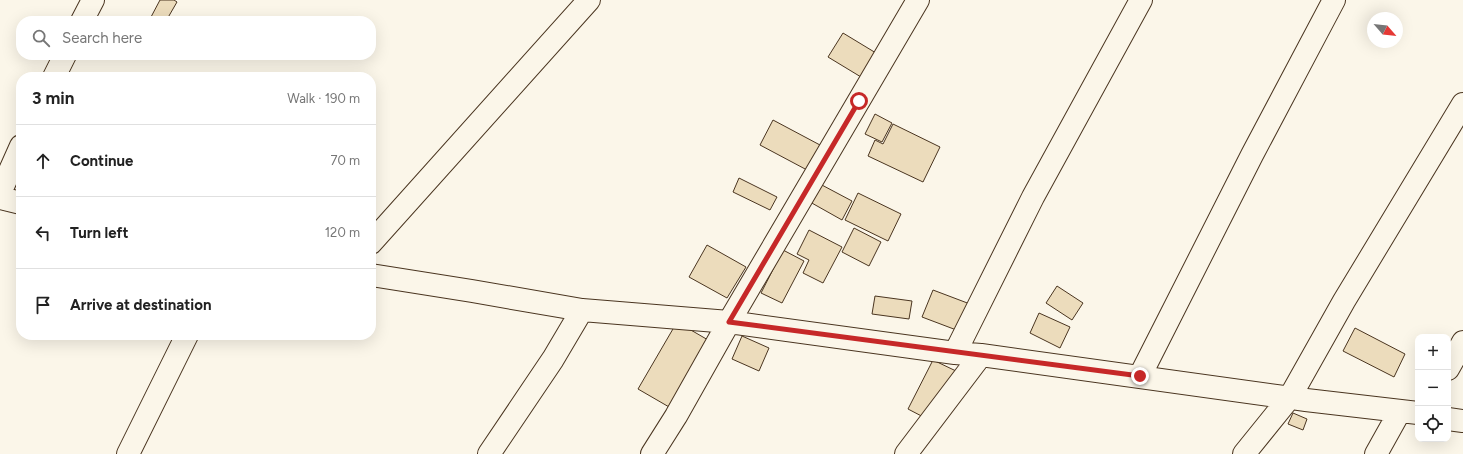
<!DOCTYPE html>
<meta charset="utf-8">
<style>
:root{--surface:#fff;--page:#f6f6f6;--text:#222;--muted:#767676;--line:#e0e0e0}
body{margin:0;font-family:Figtree,sans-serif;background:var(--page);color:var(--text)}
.controls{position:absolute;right:12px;bottom:12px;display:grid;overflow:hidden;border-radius:8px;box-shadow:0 4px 16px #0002}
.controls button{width:36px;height:36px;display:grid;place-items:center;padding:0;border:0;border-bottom:1px solid var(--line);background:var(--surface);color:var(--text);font:20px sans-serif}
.compass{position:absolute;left:1367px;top:12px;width:36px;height:36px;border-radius:50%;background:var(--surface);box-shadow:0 4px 16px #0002;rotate:118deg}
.stop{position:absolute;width:12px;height:12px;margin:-9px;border:3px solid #c62828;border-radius:50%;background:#fff}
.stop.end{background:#c62828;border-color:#fff;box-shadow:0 1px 4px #0008}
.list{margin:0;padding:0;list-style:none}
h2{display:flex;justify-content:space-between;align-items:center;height:52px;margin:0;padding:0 16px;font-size:17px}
h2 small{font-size:13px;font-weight:400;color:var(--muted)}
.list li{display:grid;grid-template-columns:26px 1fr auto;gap:12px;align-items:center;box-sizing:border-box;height:72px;padding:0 16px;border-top:1px solid var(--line)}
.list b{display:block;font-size:15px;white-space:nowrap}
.list em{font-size:13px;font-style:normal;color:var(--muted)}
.icon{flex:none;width:22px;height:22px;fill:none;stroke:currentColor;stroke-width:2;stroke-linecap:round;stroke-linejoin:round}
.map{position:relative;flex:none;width:1463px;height:454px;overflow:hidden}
.search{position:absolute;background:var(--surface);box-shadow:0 4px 16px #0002;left:16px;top:16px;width:360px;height:44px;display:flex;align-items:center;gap:10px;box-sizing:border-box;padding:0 14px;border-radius:16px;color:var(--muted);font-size:15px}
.panel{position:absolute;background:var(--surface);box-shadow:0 4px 16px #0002;left:16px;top:72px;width:360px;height:268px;border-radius:16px}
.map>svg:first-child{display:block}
.building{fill:#ecdcbc;stroke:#4a3520}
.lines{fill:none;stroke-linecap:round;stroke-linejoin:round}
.minor-casing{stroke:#4a3520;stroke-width:24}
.minor{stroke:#fbf6e9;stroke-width:22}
.route{stroke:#c62828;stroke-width:5}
</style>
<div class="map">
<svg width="1463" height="454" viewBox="0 0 1463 454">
<rect width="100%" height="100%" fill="#fbf6e9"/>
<path class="building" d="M160 0H174L177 2 166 21H157L151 17Z
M843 33 876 53 861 77 828 57Z
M875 114 892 123 882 142 865 134Z
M773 120 820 145 807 170 760 145Z
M893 124 940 147 923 182 868 156 875 140 883 144Z
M739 178 777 197 770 210 733 192Z
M820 184 852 201 842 220 810 202Z
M858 193 901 214 888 241 845 220Z
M854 228 881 242 869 266 842 252Z
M809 230 842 247 823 283 803 273 809 260 797 254Z
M707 245 746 267 727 298 689 277Z
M783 250 804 261 782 303 761 293Z
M1057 286 1083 303 1072 320 1046 303Z
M933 290 970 304 959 331 922 317Z
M875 296 912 301 909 319 872 314Z
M1039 313 1070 327 1060 348 1030 333Z
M677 322 715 344 676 411 638 389Z
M1355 328 1405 354 1394 377 1343 351Z
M742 336 769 348 759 371 732 359Z
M933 360 956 371 931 421 908 409Z
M1293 413 1307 419 1303 430 1288 424Z"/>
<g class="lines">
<defs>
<path id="minor" d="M82 21 93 0
M54 77 65 55
M0 193 21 146
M0 198 21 203
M371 243 589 0
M371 275 472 291 582 310 729 322 955 353 981 355 1306 400 1418 413
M955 353 1033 197 1141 0
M1448 369 1463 342
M1140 376 1252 155 1334 0
M1448 419 1463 421
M128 454 187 335
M489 454 553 359 582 310
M652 454 676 416 729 322 918 0
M906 454 981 355
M1244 454 1290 397 1344 301 1463 104
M1376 454 1400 411"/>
</defs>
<use href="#minor" class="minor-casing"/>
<use href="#minor" class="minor"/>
</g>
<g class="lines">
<path class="route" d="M859 101 729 322 1140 376"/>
</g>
</svg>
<div class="controls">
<button>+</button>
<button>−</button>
<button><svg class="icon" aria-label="locate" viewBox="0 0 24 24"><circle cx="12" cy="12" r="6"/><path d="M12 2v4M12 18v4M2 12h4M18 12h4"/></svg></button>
</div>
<svg class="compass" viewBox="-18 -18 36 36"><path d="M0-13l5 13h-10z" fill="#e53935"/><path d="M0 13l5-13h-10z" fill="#767676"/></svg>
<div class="stop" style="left:859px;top:101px"></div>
<div class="stop end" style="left:1140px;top:376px"></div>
<div class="search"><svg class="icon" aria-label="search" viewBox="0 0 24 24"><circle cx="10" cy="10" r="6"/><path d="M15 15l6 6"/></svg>Search here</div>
<section class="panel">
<h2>3 min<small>Walk · 190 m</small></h2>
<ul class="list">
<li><svg class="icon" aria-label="ahead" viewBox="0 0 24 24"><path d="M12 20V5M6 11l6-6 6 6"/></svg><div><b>Continue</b></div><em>70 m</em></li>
<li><svg class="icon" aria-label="left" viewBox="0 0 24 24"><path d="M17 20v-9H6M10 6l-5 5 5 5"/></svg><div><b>Turn left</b></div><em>120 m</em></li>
<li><svg class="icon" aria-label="arrive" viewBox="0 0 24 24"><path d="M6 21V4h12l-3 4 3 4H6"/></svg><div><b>Arrive at destination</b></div></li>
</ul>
</section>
</div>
